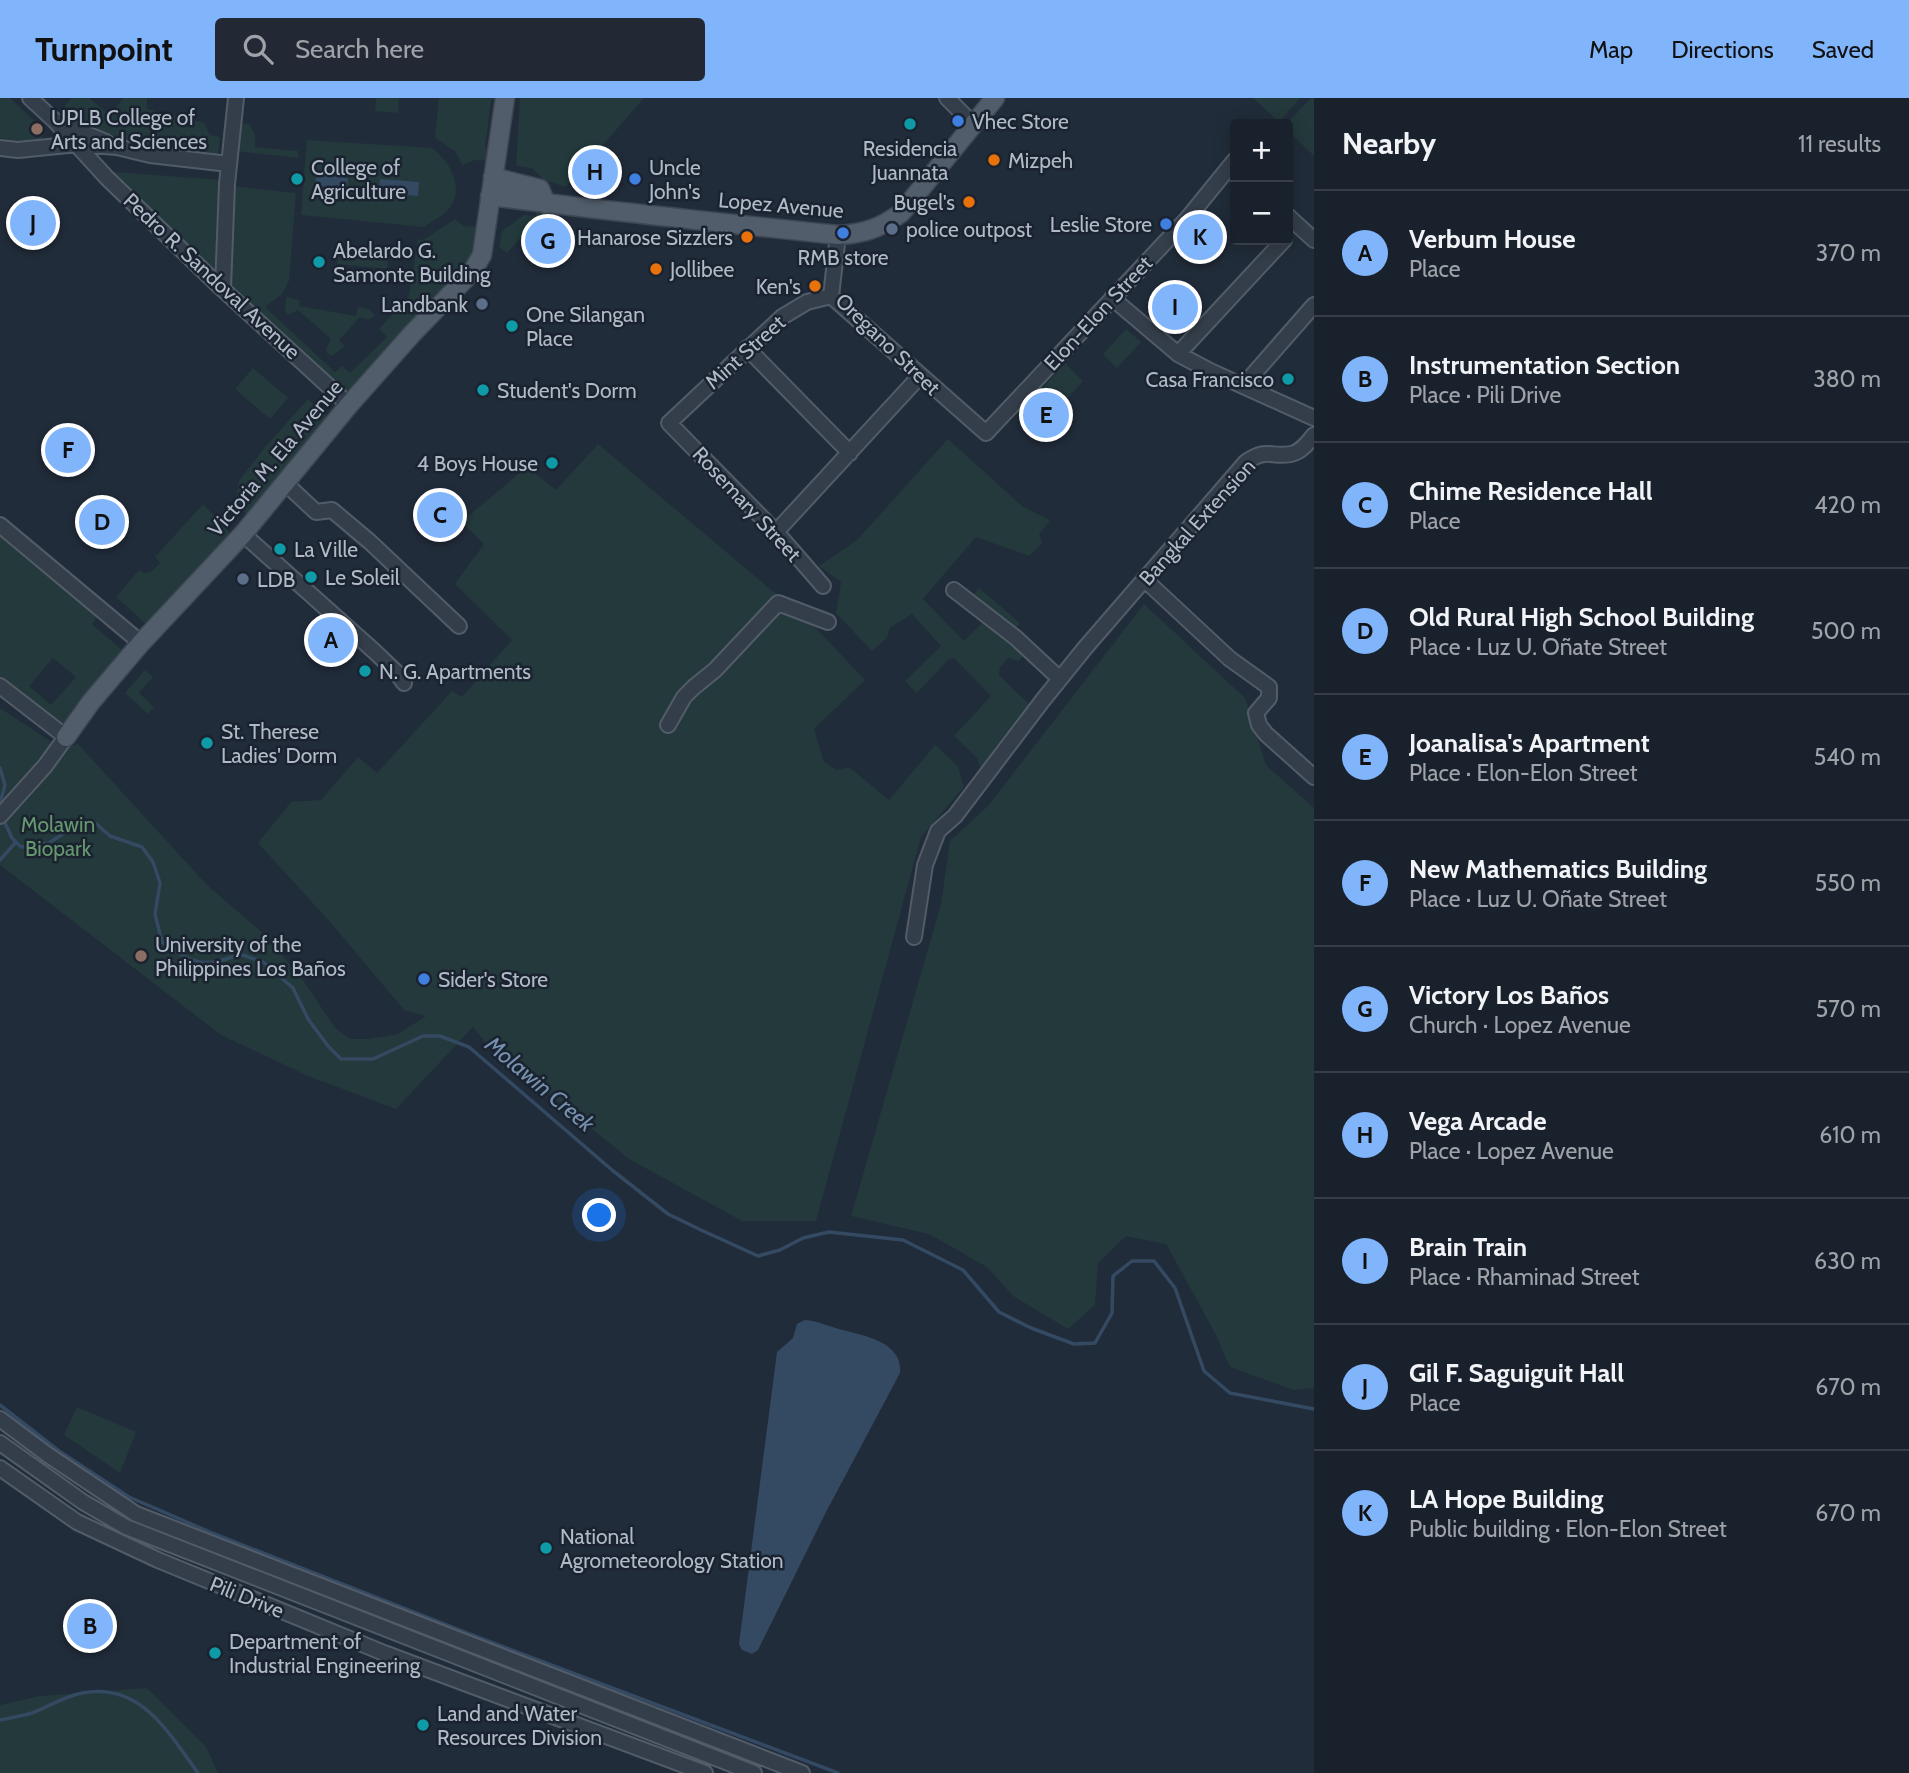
<!DOCTYPE html>
<meta charset="utf-8">
<style>
:root{--surface:#19212c;--page:#222934;--text:#f1f3f6;--muted:#9fa3a9;--line:#373e48;--accent:#80b4fb}
body{margin:0;font-family:Cabin,sans-serif;background:var(--page);color:var(--text)}
.controls{position:absolute;right:21px;top:21px;display:grid;overflow:hidden;border-radius:7px;box-shadow:0 4px 18px #0003}
.controls button{width:63px;height:63px;display:grid;place-items:center;padding:0;border:0;border-bottom:2px solid var(--line);background:var(--surface);color:var(--text);font:35px sans-serif}
.you{position:absolute;left:600px;top:1118px;width:24px;height:24px;margin:-18px;border:5px solid #fff;border-radius:50%;background:#1a73e8;box-shadow:0 0 0 10px #1a73e833}
.badge{display:grid;place-items:center;width:46px;height:46px;border-radius:50%;background:var(--accent);color:#111;font-size:23px;font-weight:700}
.pin{position:absolute;translate:-50% -50%;border:4px solid #fff;box-shadow:0 2px 7px #0006}
.list{margin:0;padding:0;list-style:none}
h2{display:flex;justify-content:space-between;align-items:center;height:91px;margin:0;padding:0 28px;font-size:30px}
h2 small{font-size:23px;font-weight:400;color:var(--muted)}
.list li{display:grid;grid-template-columns:46px 1fr auto;gap:21px;align-items:center;box-sizing:border-box;height:126px;padding:0 28px;border-top:2px solid var(--line)}
.list b{display:block;font-size:26px;white-space:nowrap}
.list p{margin:0;font-size:23px;white-space:nowrap;color:var(--muted)}
.list em{font-size:23px;font-style:normal;color:var(--muted)}
.icon{flex:none;width:38px;height:38px;fill:none;stroke:currentColor;stroke-width:2;stroke-linecap:round;stroke-linejoin:round}
.map{position:relative;flex:none;width:1314px;height:1675px;overflow:hidden}
header{display:flex;align-items:center;gap:42px;box-sizing:border-box;height:98px;padding:0 35px;background:var(--accent);color:#111}
header strong{font-size:33px}
nav{display:flex;gap:38px;margin-inline-start:auto;font-size:24px}
.search{width:490px;height:63px;background:var(--page);display:flex;align-items:center;gap:18px;box-sizing:border-box;padding:0 24px;border-radius:7px;color:var(--muted);font-size:26px}
main{display:flex}
aside{flex:1;background:var(--surface)}
.map>svg:first-child{display:block}
.green{fill:#23393b;fill-rule:evenodd}
.water{fill:#344962}
.lines{fill:none;stroke-linecap:round;stroke-linejoin:round}
.stream{stroke:#344962;stroke-width:3.5}
.minor-casing{stroke:#525c68;stroke-width:18}
.major-casing{stroke:#3e4754;stroke-width:21}
.minor{stroke:#343e4a;stroke-width:14}
.major{stroke:#525d6b;stroke-width:18}
.shop-dot{fill:#3f7fe0;stroke:#1a232f;stroke-width:2.5}
.culture-dot{fill:#0f9aa8;stroke:#1a232f;stroke-width:2.5}
.education-dot{fill:#8d6e63;stroke:#1a232f;stroke-width:2.5}
.food-dot{fill:#e8710a;stroke:#1a232f;stroke-width:2.5}
.service-dot{fill:#5c6f8a;stroke:#1a232f;stroke-width:2.5}
.labels{text-anchor:middle;dominant-baseline:central;stroke-width:5;stroke-linejoin:round;paint-order:stroke}
.poi-label{font-size:21px;fill:#afb9c7;stroke:#1a232f;text-anchor:start}
.street-label{font-size:21px;fill:#afb9c7;stroke:#1a232f}
.park-label{font-size:21px;fill:#65986f;stroke:#1a232f}
.water-label{font-size:23px;font-style:italic;fill:#7691b0;stroke:#1a232f}
</style>
<header>
<strong>Turnpoint</strong>
<div class="search"><svg class="icon" aria-label="search" viewBox="0 0 24 24"><circle cx="10" cy="10" r="6"/><path d="M15 15l6 6"/></svg>Search here</div>
<nav><a>Map</a><a>Directions</a><a>Saved</a></nav>
</header>
<main>
<div class="map">
<svg width="1314" height="1675" viewBox="0 0 1314 1675">
<rect width="100%" height="100%" fill="#212c3a"/>
<path class="green" d="M0 0H10L45 33 41 42 34 45 0 40Z
M71 0H89L110 17 123 0H147V11L204 25 210 37 220 39 218 57C163 51 106 50 60 15Z
M240 0H243L240 25 249 26 255 36V49L298 53V60L235 53Z
M376 0H399L398 15 375 13Z
M439 0H495L491 3 485 49 489 57 488 63 475 62 462 67 455 53 435 40Z
M520 0H644L566 89 544 82 532 70 516 68Z
M1253 0H1300L1279 24Z
M1311 0H1314V58L1288 33 1286 26Z
M307 42 432 50C450 63 467 92 447 113 441 119 431 124 424 129L301 117Z
M102 73 222 82 231 88 296 95 289 183 282 196 265 209 335 274 342 268 350 275 387 239 379 231 409 198 418 141 423 142 455 121 464 128 477 129 473 157 464 172H459L349 302Z
M537 112 545 113 507 155 499 149 502 133 524 117 535 118Z
M338 157 388 162 387 171 337 166Z
M286 199 300 202 299 208 356 218 358 209 369 211 375 218 368 222 360 219 339 242 345 248 332 258 328 256 326 251 331 241 298 212 288 217 285 213Z
M1126 231 1141 244 1117 270 1103 256Z
M1065 265 1083 283 1060 309 1041 292Z
M253 270 288 300 270 321 235 291Z
M308 301 330 321 248 419 236 402 239 383 265 349Z
M948 341 1023 409 1050 422 1039 437 1042 445 1029 458 976 439 923 501 964 543 987 520 970 502 979 490 1020 525 1011 536 1028 552 1019 563 1008 560 1000 569 999 577 1034 611 983 676 977 660 954 638 991 598 954 560 948 562 917 595 905 583 941 548 912 516 890 530 887 540 872 553 836 515 841 484 819 468 857 442Z
M598 346 814 528 865 582 814 631 824 664 837 672 849 669 889 702 935 647 958 668 964 689 921 739 816 1123H742L629 1061 485 944 473 929 396 1011 308 978 221 937 0 767V610L62 651 78 646 207 787 264 836 301 879 335 930 350 941H368L398 936 426 918 404 912 331 825 258 745 291 704 321 702 358 659 377 675 452 593 462 599 512 542 455 486 484 446 461 424 527 369 556 392Z
M203 406 233 438 207 467H202L161 512 152 531 116 499 139 472 143 475 151 474 160 465 155 459Z
M0 429 96 510 95 523 92 526 129 558 70 622 59 626 0 579ZM53 560 76 579 51 607 29 588Z
M1144 506 1245 600 1266 667 1314 710V1290L1293 1292 1230 1269 1215 1235 1166 1146 1126 1138 1098 1165 1095 1207 1068 1231 1013 1198 987 1169 929 1136 851 1118 941 806 950 743 988 708Z
M145 572 153 579 139 595 154 609 148 616 125 595Z
M77 1309 136 1334 120 1375 64 1337Z
M147 1590 206 1649 218 1675H0V1607L40 1598Z"/>
<path class="water" d="M316 77 348 80 347 90 315 88Z
M380 81 419 84 418 98 378 95Z
M805 1222C818 1223 830 1229 843 1232 865 1238 903 1244 900 1275L826 1414 758 1552 752 1556 742 1552 739 1546 777 1254 793 1240 797 1226Z"/>
<g class="lines">
<path class="stream" d="M0 670 5 687 0 705
M3 721 12 740 21 749 49 745 81 724 93 723 110 738 142 749 153 764 160 785 155 816 162 844C195 866 202 871 240 856L263 864 293 890 308 921 328 948 341 961H373L423 938H440L469 949 612 1072 668 1116 701 1132 758 1158 780 1152 803 1140 829 1134 903 1142 963 1172 999 1214 1031 1230 1074 1246 1095 1245 1112 1215 1113 1178 1132 1163H1154L1175 1190 1204 1273 1230 1295 1314 1311
M0 762 16 744
M0 1307 59 1353 129 1399 212 1435 472 1537 838 1675
M0 1622C10 1620 22 1618 32 1615 48 1609 65 1598 82 1595 141 1584 168 1634 198 1675"/>
<defs>
<path id="minor" d="M30 0 55 23 106 44
M947 0 974 27
M55 23 107 80 216 185 349 307
M0 50 18 52 78 46 117 49 150 57 229 66
M1288 118 1314 142
M223 190 227 86 236 0
M831 198 986 335 1187 121 1235 62
M831 198 838 137
M1112 200 1178 256 1210 273 1314 320
M747 250 850 355
M1178 256 1284 142
M1244 287 1314 207
M285 385 316 414 332 412 370 444 459 528
M0 427 141 545
M776 434 920 278
M243 436 374 553 396 574 404 585
M1144 481 1230 561 1269 589V600L1256 615 1259 627 1266 636 1314 679
M823 488 776 434 669 325 782 219 807 204 831 198
M954 492 1016 540 1060 581
M0 588 66 639 45 668 0 718
M668 627 684 599 694 589 715 572 778 505 828 524
M914 839 925 767 938 733 955 718 1043 602 1085 550 1246 364C1268 349 1270 360 1291 356 1301 354 1308 345 1314 337
M0 1321 48 1357 136 1416 802 1675
M0 1345 83 1404 126 1429 754 1675
M0 1370 77 1424 158 1462 384 1555 705 1675"/>
<path id="major" d="M493 79 540 91 546 106
M490 98C606 113 722 125 838 137 864 136 880 130 901 115L995 0
M66 639 91 604 141 545 243 436 349 307 412 236 472 174 482 157 505 0"/>
</defs>
<use href="#minor" class="minor-casing"/>
<use href="#major" class="major-casing"/>
<use href="#minor" class="minor"/>
<use href="#major" class="major"/>
</g>
<g class="shop-dot">
<circle cx="958" cy="23" r="7"/>
<circle cx="635" cy="81" r="7"/>
<circle cx="1166" cy="126" r="7"/>
<circle cx="843" cy="135" r="7"/>
<circle cx="424" cy="881" r="7"/>
</g>
<g class="culture-dot">
<circle cx="910" cy="26" r="7"/>
<circle cx="297" cy="81" r="7"/>
<circle cx="319" cy="164" r="7"/>
<circle cx="512" cy="228" r="7"/>
<circle cx="1288" cy="281" r="7"/>
<circle cx="483" cy="292" r="7"/>
<circle cx="552" cy="365" r="7"/>
<circle cx="280" cy="451" r="7"/>
<circle cx="311" cy="479" r="7"/>
<circle cx="365" cy="573" r="7"/>
<circle cx="207" cy="645" r="7"/>
<circle cx="546" cy="1450" r="7"/>
<circle cx="215" cy="1555" r="7"/>
<circle cx="423" cy="1627" r="7"/>
</g>
<g class="education-dot">
<circle cx="37" cy="31" r="7"/>
<circle cx="141" cy="858" r="7"/>
</g>
<g class="food-dot">
<circle cx="994" cy="62" r="7"/>
<circle cx="969" cy="104" r="7"/>
<circle cx="747" cy="139" r="7"/>
<circle cx="656" cy="171" r="7"/>
<circle cx="815" cy="188" r="7"/>
</g>
<g class="service-dot">
<circle cx="892" cy="131" r="7"/>
<circle cx="482" cy="206" r="7"/>
<circle cx="243" cy="481" r="7"/>
</g>
<g class="labels">
<g class="poi-label">
<text x="51" y="19">UPLB College of<tspan x="51" dy="24">Arts and Sciences</tspan></text>
<text x="972" y="23">Vhec Store</text>
<text x="910" y="50" text-anchor="middle">Residencia<tspan x="910" dy="24">Juannata</tspan></text>
<text x="1008" y="62">Mizpeh</text>
<text x="311" y="69">College of<tspan x="311" dy="24">Agriculture</tspan></text>
<text x="649" y="69">Uncle<tspan x="649" dy="24">John's</tspan></text>
<text x="955" y="104" text-anchor="end">Bugel's</text>
<text x="1152" y="126" text-anchor="end">Leslie Store</text>
<text x="906" y="131">police outpost</text>
<text x="733" y="139" text-anchor="end">Hanarose Sizzlers</text>
<text x="333" y="152">Abelardo G.<tspan x="333" dy="24">Samonte Building</tspan></text>
<text x="843" y="159" text-anchor="middle">RMB store</text>
<text x="670" y="171">Jollibee</text>
<text x="801" y="188" text-anchor="end">Ken's</text>
<text x="468" y="206" text-anchor="end">Landbank</text>
<text x="526" y="216">One Silangan<tspan x="526" dy="24">Place</tspan></text>
<text x="1274" y="281" text-anchor="end">Casa Francisco</text>
<text x="497" y="292">Student's Dorm</text>
<text x="538" y="365" text-anchor="end">4 Boys House</text>
<text x="294" y="451">La Ville</text>
<text x="325" y="479">Le Soleil</text>
<text x="257" y="481">LDB</text>
<text x="379" y="573">N. G. Apartments</text>
<text x="221" y="633">St. Therese<tspan x="221" dy="24">Ladies' Dorm</tspan></text>
<text x="155" y="846">University of the<tspan x="155" dy="24">Philippines Los Baños</tspan></text>
<text x="438" y="881">Sider's Store</text>
<text x="560" y="1438">National<tspan x="560" dy="24">Agrometeorology Station</tspan></text>
<text x="229" y="1543">Department of<tspan x="229" dy="24">Industrial Engineering</tspan></text>
<text x="437" y="1615">Land and Water<tspan x="437" dy="24">Resources Division</tspan></text>
</g>
<g class="street-label">
<text transform="translate(781 107) rotate(5)">Lopez Avenue</text>
<text transform="translate(212 178) rotate(43)">Pedro R. Sandoval Avenue</text>
<text transform="translate(1098 215) rotate(-47)">Elon-Elon Street</text>
<text transform="translate(888 246) rotate(44)">Oregano Street</text>
<text transform="translate(745 254) rotate(-42)">Mint Street</text>
<text transform="translate(275 360) rotate(-50)">Victoria M. Ela Avenue</text>
<text transform="translate(747 406) rotate(47)">Rosemary Street</text>
<text transform="translate(1197 424) rotate(-48)">Bangkal Extension</text>
<text transform="translate(247 1499) rotate(22)">Pili Drive</text>
</g>
<g class="park-label">
<text x="58" y="726">Molawin<tspan x="58" dy="24">Biopark</tspan></text>
</g>
<g class="water-label">
<text transform="translate(540 986) rotate(40)">Molawin Creek</text>
</g>
</g>
</svg>
<div class="controls">
<button>+</button>
<button>−</button>
</div>
<div class="you"></div>
<div class="pin badge" style="left:331px;top:542px">A</div>
<div class="pin badge" style="left:90px;top:1528px">B</div>
<div class="pin badge" style="left:440px;top:417px">C</div>
<div class="pin badge" style="left:102px;top:424px">D</div>
<div class="pin badge" style="left:1046px;top:317px">E</div>
<div class="pin badge" style="left:68px;top:352px">F</div>
<div class="pin badge" style="left:548px;top:143px">G</div>
<div class="pin badge" style="left:595px;top:74px">H</div>
<div class="pin badge" style="left:1175px;top:209px">I</div>
<div class="pin badge" style="left:33px;top:125px">J</div>
<div class="pin badge" style="left:1200px;top:139px">K</div>
</div>
<aside>
<h2>Nearby<small>11 results</small></h2>
<ul class="list">
<li><span class="badge">A</span><div><b>Verbum House</b><p>Place</p></div><em>370 m</em></li>
<li><span class="badge">B</span><div><b>Instrumentation Section</b><p>Place · Pili Drive</p></div><em>380 m</em></li>
<li><span class="badge">C</span><div><b>Chime Residence Hall</b><p>Place</p></div><em>420 m</em></li>
<li><span class="badge">D</span><div><b>Old Rural High School Building</b><p>Place · Luz U. Oñate Street</p></div><em>500 m</em></li>
<li><span class="badge">E</span><div><b>Joanalisa's Apartment</b><p>Place · Elon-Elon Street</p></div><em>540 m</em></li>
<li><span class="badge">F</span><div><b>New Mathematics Building</b><p>Place · Luz U. Oñate Street</p></div><em>550 m</em></li>
<li><span class="badge">G</span><div><b>Victory Los Baños</b><p>Church · Lopez Avenue</p></div><em>570 m</em></li>
<li><span class="badge">H</span><div><b>Vega Arcade</b><p>Place · Lopez Avenue</p></div><em>610 m</em></li>
<li><span class="badge">I</span><div><b>Brain Train</b><p>Place · Rhaminad Street</p></div><em>630 m</em></li>
<li><span class="badge">J</span><div><b>Gil F. Saguiguit Hall</b><p>Place</p></div><em>670 m</em></li>
<li><span class="badge">K</span><div><b>LA Hope Building</b><p>Public building · Elon-Elon Street</p></div><em>670 m</em></li>
</ul>
</aside>
</main>
